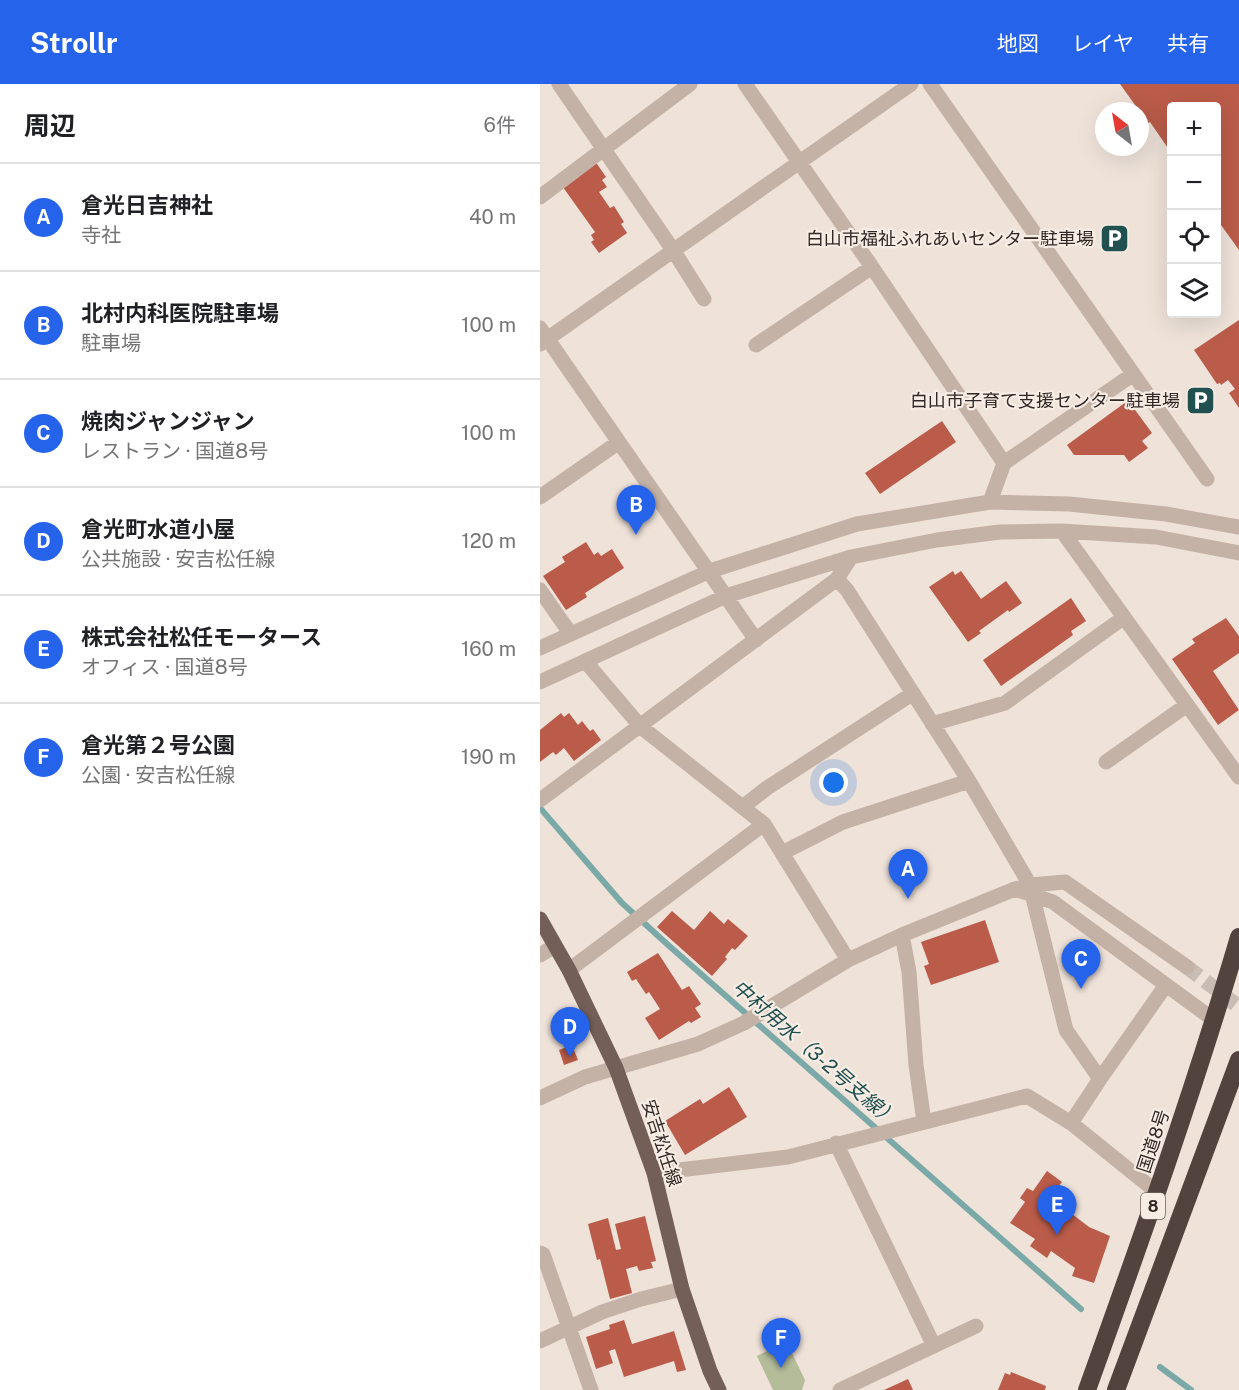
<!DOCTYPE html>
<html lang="ja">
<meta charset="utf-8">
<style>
:root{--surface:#fff;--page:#f2f2f2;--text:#202124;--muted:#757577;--line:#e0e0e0;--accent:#2563eb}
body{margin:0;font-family:"Public Sans","Noto Sans JP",sans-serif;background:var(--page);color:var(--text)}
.controls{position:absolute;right:18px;top:18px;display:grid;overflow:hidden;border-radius:6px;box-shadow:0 6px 24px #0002}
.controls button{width:54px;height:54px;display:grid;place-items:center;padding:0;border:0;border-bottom:2px solid var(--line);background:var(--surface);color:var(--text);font:30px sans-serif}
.compass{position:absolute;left:555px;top:18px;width:54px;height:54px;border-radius:50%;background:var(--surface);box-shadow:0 6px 24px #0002;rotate:329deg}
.you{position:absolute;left:294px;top:699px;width:21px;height:21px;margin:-15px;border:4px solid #fff;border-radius:50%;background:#1a73e8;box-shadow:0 0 0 9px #1a73e833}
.badge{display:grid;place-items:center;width:39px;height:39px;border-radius:50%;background:var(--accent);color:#fff;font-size:20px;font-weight:700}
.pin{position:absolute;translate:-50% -50px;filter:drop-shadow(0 2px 3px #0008)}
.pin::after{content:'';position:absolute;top:32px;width:21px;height:18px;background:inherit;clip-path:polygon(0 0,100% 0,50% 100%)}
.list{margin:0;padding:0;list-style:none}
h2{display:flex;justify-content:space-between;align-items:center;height:78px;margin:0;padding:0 24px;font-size:26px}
h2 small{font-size:20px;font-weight:400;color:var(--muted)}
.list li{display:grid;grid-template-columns:39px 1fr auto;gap:18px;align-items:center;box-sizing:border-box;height:108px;padding:0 24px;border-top:2px solid var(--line)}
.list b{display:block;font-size:22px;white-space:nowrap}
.list p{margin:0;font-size:20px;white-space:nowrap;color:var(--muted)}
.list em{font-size:20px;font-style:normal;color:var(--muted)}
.icon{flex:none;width:33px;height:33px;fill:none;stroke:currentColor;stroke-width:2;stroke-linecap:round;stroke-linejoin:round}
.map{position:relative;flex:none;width:699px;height:1306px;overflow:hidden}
header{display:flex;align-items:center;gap:36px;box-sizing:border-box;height:84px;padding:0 30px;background:var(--accent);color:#fff}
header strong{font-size:28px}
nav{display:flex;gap:33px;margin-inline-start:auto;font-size:21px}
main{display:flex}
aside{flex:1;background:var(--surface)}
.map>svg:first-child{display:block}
.green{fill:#b4bc9a}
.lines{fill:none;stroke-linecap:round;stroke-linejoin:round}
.stream{stroke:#7aa9a7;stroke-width:6}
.building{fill:#bb5c4a}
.minor-tunnel{stroke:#c8bdb5;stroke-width:15;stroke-dasharray:15 8;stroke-linecap:butt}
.minor{stroke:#c5b2a6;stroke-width:15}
.major{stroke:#735f58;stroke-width:15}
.highway{stroke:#52433e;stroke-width:18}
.labels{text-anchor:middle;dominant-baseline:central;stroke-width:4.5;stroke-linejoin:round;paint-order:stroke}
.shield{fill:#f7ede4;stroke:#6d645f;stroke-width:1.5}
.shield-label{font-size:16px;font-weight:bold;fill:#322926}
.poi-label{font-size:18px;fill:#322926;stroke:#f7ede4;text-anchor:end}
.street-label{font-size:18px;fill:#322926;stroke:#f7ede4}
.water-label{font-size:20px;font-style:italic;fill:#20504f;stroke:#f7ede4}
</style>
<header>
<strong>Strollr</strong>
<nav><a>地図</a><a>レイヤ</a><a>共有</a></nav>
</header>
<main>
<aside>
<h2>周辺<small>6件</small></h2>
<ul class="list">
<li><span class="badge">A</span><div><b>倉光日吉神社</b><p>寺社</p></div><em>40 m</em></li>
<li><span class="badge">B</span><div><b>北村内科医院駐車場</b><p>駐車場</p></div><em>100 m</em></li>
<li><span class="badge">C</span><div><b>焼肉ジャンジャン</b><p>レストラン · 国道8号</p></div><em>100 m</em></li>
<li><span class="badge">D</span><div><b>倉光町水道小屋</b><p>公共施設 · 安吉松任線</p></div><em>120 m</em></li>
<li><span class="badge">E</span><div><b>株式会社松任モータース</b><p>オフィス · 国道8号</p></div><em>160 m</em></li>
<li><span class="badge">F</span><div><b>倉光第２号公園</b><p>公園 · 安吉松任線</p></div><em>190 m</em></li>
</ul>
</aside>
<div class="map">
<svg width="699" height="1306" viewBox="0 0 699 1306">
<rect width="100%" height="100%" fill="#eee2d9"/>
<path class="green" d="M241 1260 249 1263 265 1296 262 1306H233L217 1272Z"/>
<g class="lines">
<path class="stream" d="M0 724 82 819 127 860 541 1225
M620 1283 651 1306"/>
</g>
<path class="building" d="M580 0H699V166L676 134V22H632V70L610 38 608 39Z
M55 77 66 93 62 96 67 103 59 108 70 124 74 122 84 138 81 140 87 149 59 169 51 158 54 156 51 151 55 148 20 99Z
M699 236V324L689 309 695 305 688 296 681 301 680 299 677 300 654 266Z
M586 318 590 319 612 349 602 357 608 364 589 378 584 371H534L527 361Z
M402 337 416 358 340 410 325 389Z
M46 458 54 471 58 468 61 472 72 465 84 484 45 509 47 513 26 526 3 492 25 478 22 473Z
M413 487 415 491 421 487 441 515 466 497 482 519 469 528 468 526 439 547 441 549 428 558 389 503Z
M531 514 546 537 531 547 533 551 461 602 443 576Z
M686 534 699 552V569L673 587 699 626 678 641 632 575 655 559 652 555Z
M21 629 24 633 29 629 38 641 42 637 50 647 53 645 61 656 34 677 24 664 16 671 13 668 0 678V646Z
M132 827 154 846 170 827 184 840 188 835 208 852 195 866 192 864 185 873 187 875 172 892 117 843Z
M445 836 459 878 391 901 384 882 389 880 381 858Z
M118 869 142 906 149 902 161 920 155 924 161 933 151 939 149 937 119 956 105 934 120 925 109 908 106 910 96 895 92 897 87 888Z
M32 961 38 976 24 981 19 966Z
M189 1003 207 1033 145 1071 125 1037 160 1015 163 1020Z
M507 1087 522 1098 510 1113 549 1143 570 1152 554 1199 532 1192 535 1184 511 1167 507 1174 490 1162 495 1155 470 1139 485 1118 480 1114 487 1104 493 1107Z
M105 1132 116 1177 111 1178 113 1184 99 1187 97 1182 86 1185 92 1209 70 1215 60 1175 57 1176 48 1140 68 1134 76 1166 81 1165 75 1140Z
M84 1236 92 1260 134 1247 146 1286 137 1288 134 1277 84 1293 75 1265 69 1267 73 1279 56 1285 46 1253 70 1245 69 1241Z
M471 1288 506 1302 505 1306H458L465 1289 470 1291Z
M368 1295 373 1306H344Z"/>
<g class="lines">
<path class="minor-tunnel" d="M647 883 699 923"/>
<path class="minor" d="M19 0 133 166 164 215
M205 0 332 183 464 379
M390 0 667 395
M0 113 150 0
M0 244 216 556
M0 260 371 0
M216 261 332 183
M0 413 79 358
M450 418 464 379 592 291
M522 447 699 693
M297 495 307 506 429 697 490 801
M0 506 30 549
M0 564 170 487 317 440 450 418 529 420 626 430 699 443
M45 577 101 643 224 740 308 876
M0 598 186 512 311 473 397 456 460 448 522 447 616 453 699 469
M392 640 465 619 583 534
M566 678 647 621
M0 716 297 495 311 473
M204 722 227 704 372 610
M242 769 303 738 429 697
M475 805 513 818 674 936
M492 810 526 946 560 995
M362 851 369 888 376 981 384 1038
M0 871 15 862
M29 886 224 740
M0 1014 45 993 158 960 204 939 308 876 362 851 475 805 490 801 525 798 647 883
M531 1039 560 995 626 901
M296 1059 394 1262
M114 1089 248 1073 487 1012 531 1039 618 1109
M0 1169 3 1170 51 1306
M0 1257 62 1228 101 1215 142 1205
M300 1306 436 1242"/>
<path class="major" d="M0 835 29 886 76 984 114 1089 142 1205 170 1287 179 1306"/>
<path class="highway" d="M547 1306C601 1156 654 1006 699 853
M576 1306 699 976"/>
</g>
<defs>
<symbol id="parking-square" viewBox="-11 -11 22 22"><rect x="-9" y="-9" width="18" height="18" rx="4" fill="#20504f" stroke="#f7ede4"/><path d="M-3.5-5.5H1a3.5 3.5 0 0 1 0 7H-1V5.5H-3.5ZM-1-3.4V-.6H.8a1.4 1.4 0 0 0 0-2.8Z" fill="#fff"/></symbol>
</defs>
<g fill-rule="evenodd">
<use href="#parking-square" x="558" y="138" width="33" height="33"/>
<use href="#parking-square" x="644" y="300" width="33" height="33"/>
</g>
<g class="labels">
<rect class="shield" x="601" y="1109" width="24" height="26" rx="4.5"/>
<g class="shield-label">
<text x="613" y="1122">8</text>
</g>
<g class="poi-label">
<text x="554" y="154">白山市福祉ふれあいセンター駐車場</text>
<text x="640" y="316">白山市子育て支援センター駐車場</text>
</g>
<g class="street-label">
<text transform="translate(613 1057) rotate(-72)">国道8号</text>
<text transform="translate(122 1059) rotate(72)">安吉松任線</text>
</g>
<g class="water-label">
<text transform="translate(275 969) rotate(41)">中村用水（3-2号支線）</text>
</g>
</g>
</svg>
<div class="controls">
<button>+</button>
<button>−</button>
<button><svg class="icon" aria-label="locate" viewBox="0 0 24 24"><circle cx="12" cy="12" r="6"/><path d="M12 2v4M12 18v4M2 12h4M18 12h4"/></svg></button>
<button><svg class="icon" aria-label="layers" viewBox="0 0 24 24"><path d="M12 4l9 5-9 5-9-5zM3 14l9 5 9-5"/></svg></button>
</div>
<svg class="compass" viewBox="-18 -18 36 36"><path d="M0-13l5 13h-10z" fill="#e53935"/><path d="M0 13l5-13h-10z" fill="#757577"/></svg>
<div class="you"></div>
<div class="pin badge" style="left:368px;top:815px">A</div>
<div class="pin badge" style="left:96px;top:451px">B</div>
<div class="pin badge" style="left:541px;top:905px">C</div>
<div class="pin badge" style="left:30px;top:973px">D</div>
<div class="pin badge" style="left:517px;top:1151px">E</div>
<div class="pin badge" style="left:241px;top:1284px">F</div>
</div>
</main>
